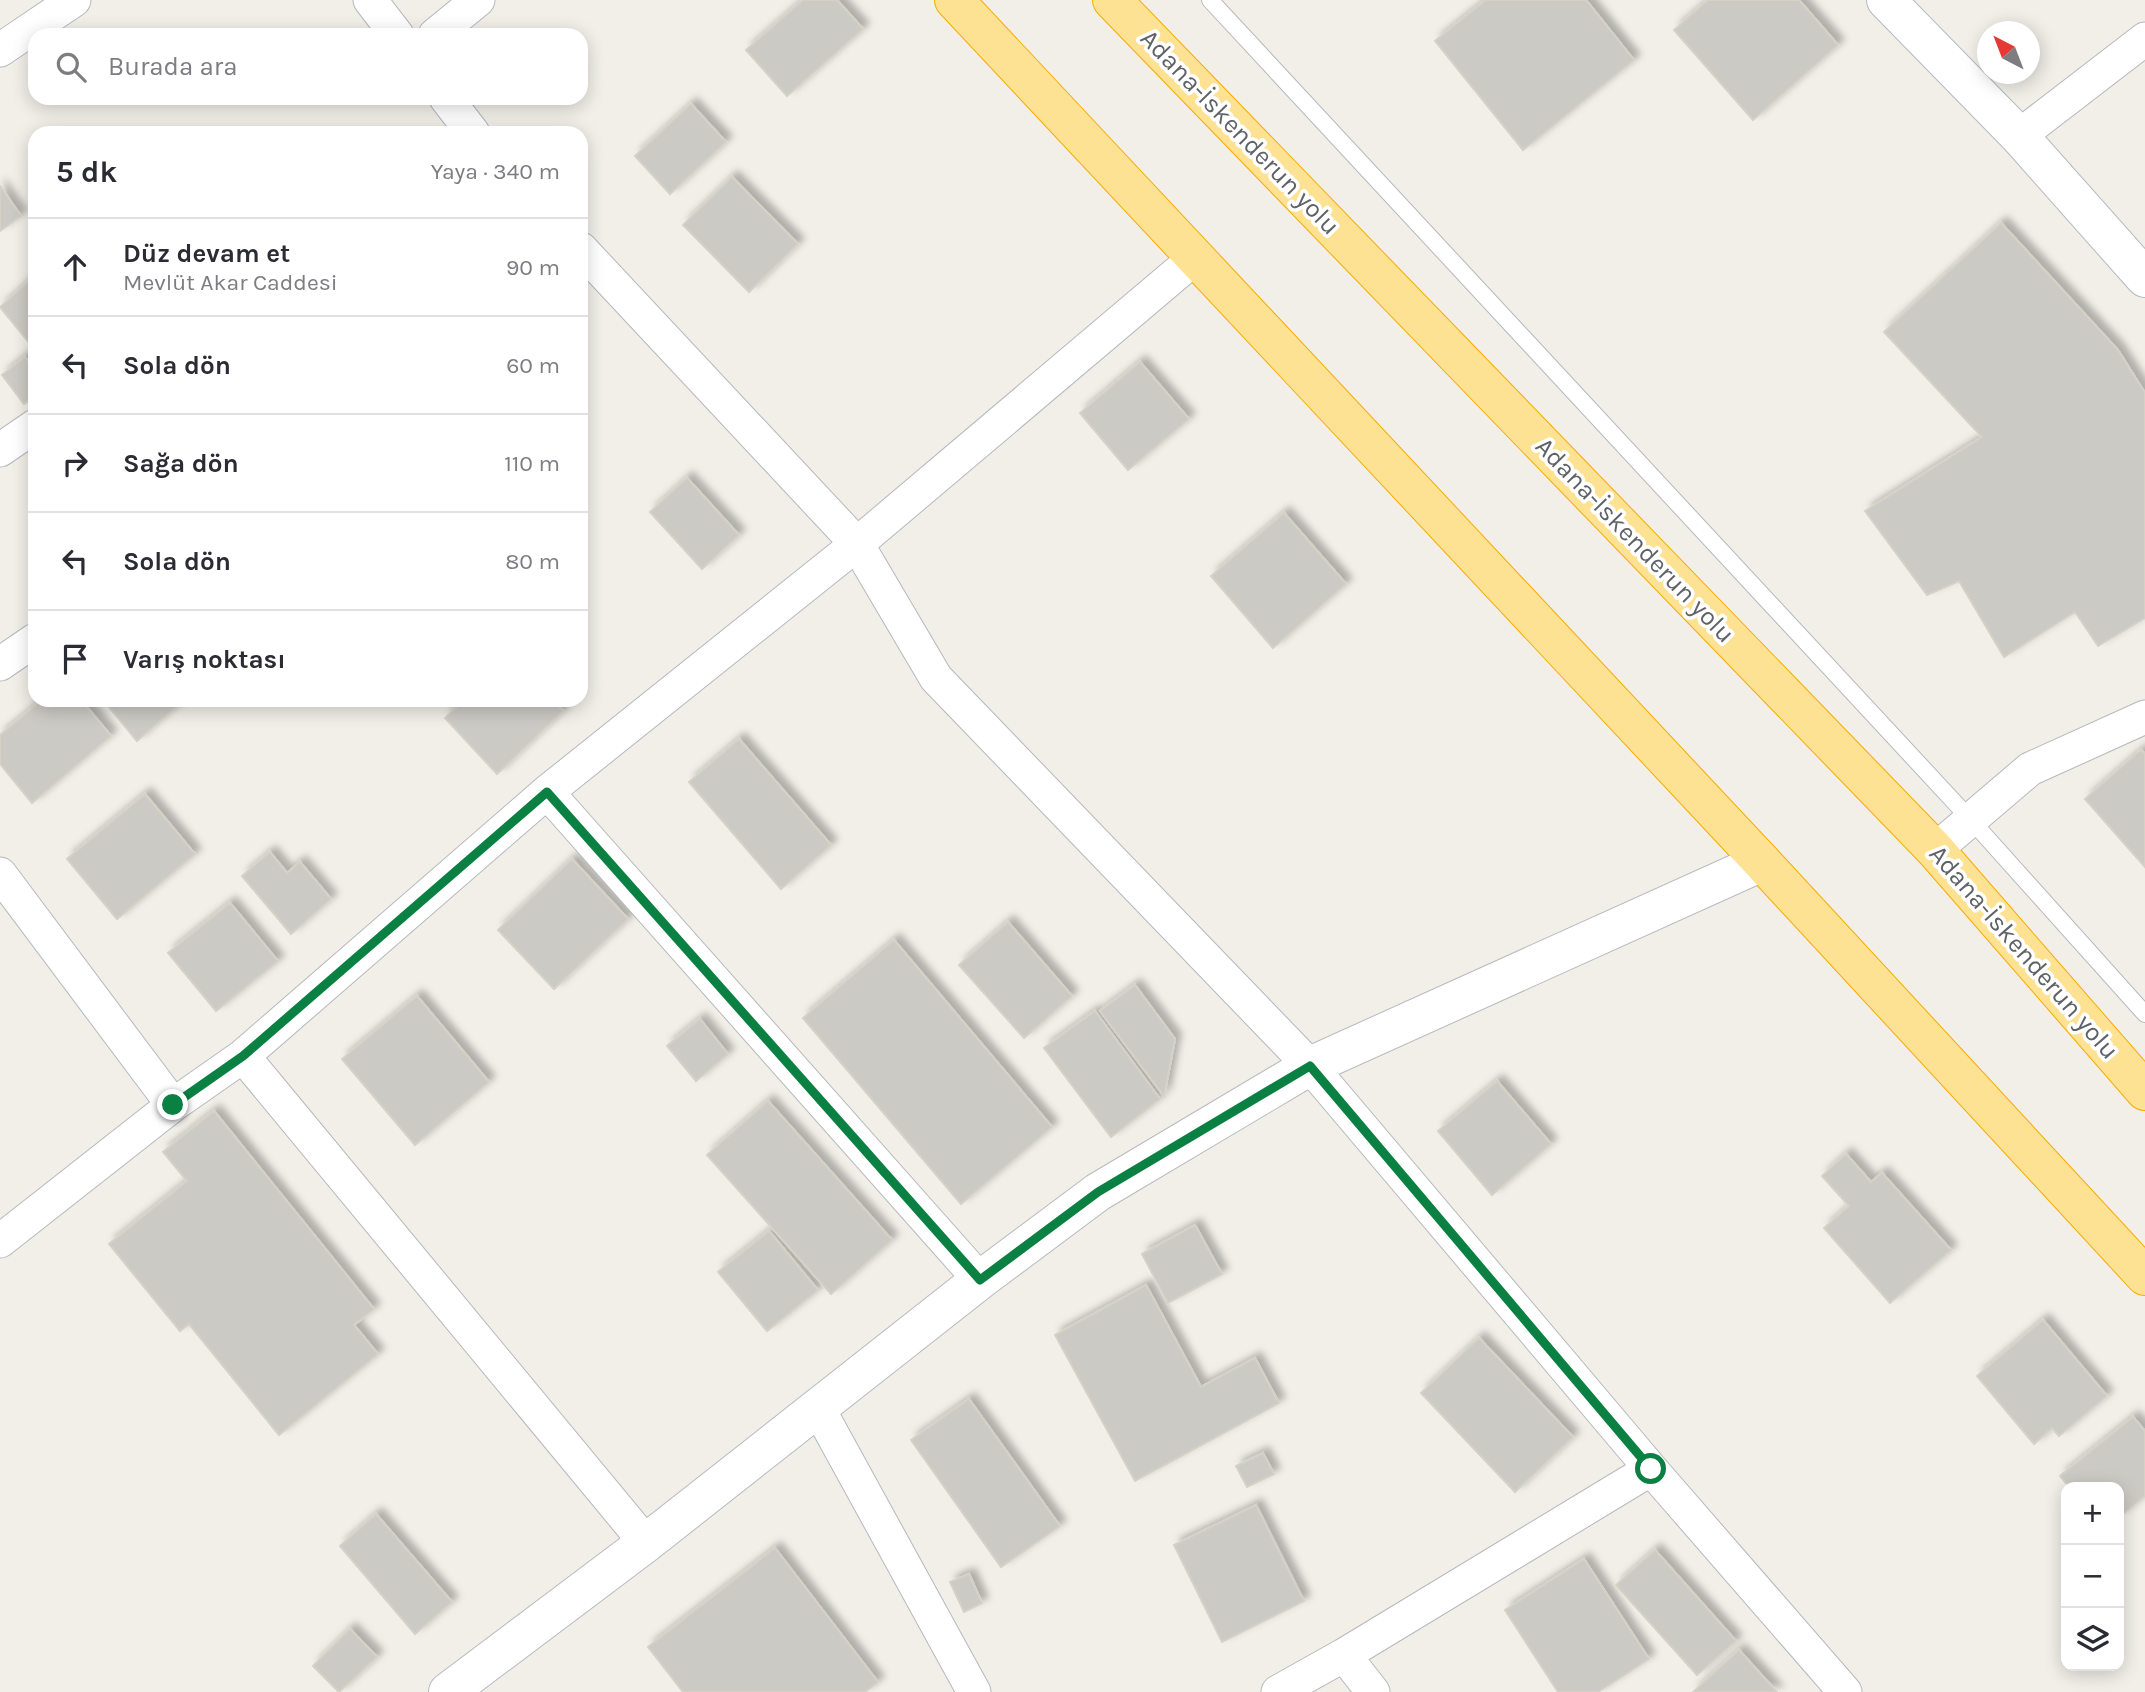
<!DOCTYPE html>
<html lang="tr">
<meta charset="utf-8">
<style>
:root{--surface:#fff;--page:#f2f2f3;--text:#2b2b33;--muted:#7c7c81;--line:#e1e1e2}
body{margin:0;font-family:Karla,sans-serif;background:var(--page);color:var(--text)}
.controls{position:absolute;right:21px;bottom:21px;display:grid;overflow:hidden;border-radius:14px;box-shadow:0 4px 18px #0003}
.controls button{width:63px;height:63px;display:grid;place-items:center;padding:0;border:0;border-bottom:2px solid var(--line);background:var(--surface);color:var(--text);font:35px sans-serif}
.compass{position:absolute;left:1977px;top:21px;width:63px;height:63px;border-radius:50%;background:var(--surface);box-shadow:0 4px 18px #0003;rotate:318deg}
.stop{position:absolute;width:21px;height:21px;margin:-16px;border:5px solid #0b8043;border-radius:50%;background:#fff}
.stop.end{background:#0b8043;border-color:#fff;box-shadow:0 2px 7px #0008}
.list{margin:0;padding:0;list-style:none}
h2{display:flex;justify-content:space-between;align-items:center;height:91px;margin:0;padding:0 28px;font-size:30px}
h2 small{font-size:23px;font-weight:400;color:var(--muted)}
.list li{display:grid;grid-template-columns:46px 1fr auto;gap:21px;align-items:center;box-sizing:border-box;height:98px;padding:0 28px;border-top:2px solid var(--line)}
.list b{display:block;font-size:26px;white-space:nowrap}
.list p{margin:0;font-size:23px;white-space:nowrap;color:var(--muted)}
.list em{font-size:23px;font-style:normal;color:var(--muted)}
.icon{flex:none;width:38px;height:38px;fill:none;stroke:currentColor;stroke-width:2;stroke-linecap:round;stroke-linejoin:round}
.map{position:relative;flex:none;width:2145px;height:1692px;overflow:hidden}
.search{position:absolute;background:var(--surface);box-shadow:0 4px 18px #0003;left:28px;top:28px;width:560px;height:77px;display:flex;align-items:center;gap:18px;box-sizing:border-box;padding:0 24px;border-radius:21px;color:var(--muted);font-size:26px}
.panel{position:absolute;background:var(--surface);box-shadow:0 4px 18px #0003;left:28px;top:126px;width:560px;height:581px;border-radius:21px}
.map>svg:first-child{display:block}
.building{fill:#cccac5;stroke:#d6d1c6;stroke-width:2;filter:url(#shadow)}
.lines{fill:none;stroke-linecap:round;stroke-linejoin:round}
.lane-casing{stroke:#b5b8bc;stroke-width:18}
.street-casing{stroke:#b5b8bc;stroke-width:35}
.secondary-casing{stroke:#b6babf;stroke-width:40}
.highway-casing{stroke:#f9ab00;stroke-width:40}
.lane{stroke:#fff;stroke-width:16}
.street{stroke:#fff;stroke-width:33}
.secondary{stroke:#fff;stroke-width:38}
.highway{stroke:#fde293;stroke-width:38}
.route{stroke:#0b8043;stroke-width:9}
.labels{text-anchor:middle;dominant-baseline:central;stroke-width:7;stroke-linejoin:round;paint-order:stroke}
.street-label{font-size:26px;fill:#5f6368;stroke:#fff}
</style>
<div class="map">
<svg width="2145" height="1692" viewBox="0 0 2145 1692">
<defs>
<filter id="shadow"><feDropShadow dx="6" dy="-6" stdDeviation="3.5" flood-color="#0004"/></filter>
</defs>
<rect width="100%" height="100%" fill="#f1efe8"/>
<path class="building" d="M803 0H837L863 29 787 96 746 50Z
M1486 0H1586L1634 60 1523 150 1435 41Z
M1708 0H1799L1838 45 1753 120 1674 30Z
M691 104 726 142 670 194 635 156Z
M732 177 798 244 749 292 683 225Z
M0 186 21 216 0 231Z
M2001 223 2118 350 2145 393V618L2098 646 2075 612 2004 657 1959 581 1927 595 1865 511 1982 437 1884 332Z
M35 276V350L0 307Z
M25 357 35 370V396L24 404 2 375Z
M1140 362 1189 419 1128 470 1080 413Z
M687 478 739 535 702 569 650 512Z
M1284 513 1346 584 1273 648 1211 576Z
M42 700H81L111 736 32 803 0 764V735Z
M103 700H172L177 706 137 741Z
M464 700H552L563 711 497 774 445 718Z
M739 739 831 845 781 889 689 782Z
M2141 750 2145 754V867L2085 799Z
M145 794 195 854 117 919 67 859Z
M270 852 287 873 300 862 331 899 291 934 242 876Z
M572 859 628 919 554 989 498 930Z
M230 903 278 961 216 1011 168 953Z
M1008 922 1072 996 1024 1038 959 965Z
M894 940 1052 1127 961 1204 803 1018Z
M1135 985 1175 1039 1164 1096 1100 1011Z
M417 996 489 1082 415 1145 342 1059Z
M1095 1011 1160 1099 1111 1137 1044 1048Z
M700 1019 728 1054 696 1081 667 1046Z
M1497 1081 1551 1144 1492 1195 1438 1131Z
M768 1101 892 1240 831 1294 707 1155Z
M214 1111 374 1309 354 1325 378 1354 279 1435 189 1324 180 1331 109 1244 187 1181 163 1152Z
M1846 1154 1871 1182 1882 1173 1951 1250 1890 1303 1824 1228 1849 1206 1822 1176Z
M1195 1225 1222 1274 1168 1303 1142 1254Z
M769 1231 818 1290 767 1331 718 1272Z
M1146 1285 1201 1387 1255 1358 1279 1403 1135 1481 1055 1335Z
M2043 1320 2107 1396 2059 1436 2052 1428 2034 1444 1977 1376Z
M1479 1338 1573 1437 1515 1492 1421 1393Z
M969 1399 1060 1526 1001 1567 911 1440Z
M2133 1417 2145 1431V1496L2119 1517V1487H2069L2060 1476Z
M1263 1453 1274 1474 1247 1487 1236 1466Z
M1256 1505 1304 1601 1222 1642 1174 1545Z
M376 1514 452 1602 415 1634 340 1546Z
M775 1548 878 1682 865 1692H683L648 1647Z
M1655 1550 1736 1641 1697 1675 1616 1585Z
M1584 1559 1649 1659 1598 1692H1558L1505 1610Z
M969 1574 982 1603 964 1612 950 1582Z
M350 1629 377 1657 339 1692 313 1666Z
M1739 1650 1777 1692H1693Z"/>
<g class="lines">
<defs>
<path id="lane" d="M1210 0 1971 820 2145 1014"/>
<path id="street" d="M370 0 397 35
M435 35 478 0
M0 50 74 0
M446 98 473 133
M2019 136 2145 39
M581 249 857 544 936 678 1310 1066 1651 1469 1845 1692
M0 450 35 426
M0 664 35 640
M547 792 980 1280
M1935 850 2030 769 2145 717
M0 874 173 1105
M243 1056 646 1543
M0 1241 173 1105 243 1056 547 792 857 544 1195 258
M818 1408 974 1692
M1344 1655 1373 1692
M1278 1692 1344 1655 1651 1469"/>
<path id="secondary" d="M1886 0 2019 136 2145 278
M448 1692 646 1543 980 1280 1098 1192 1310 1066 1762 862"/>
<path id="highway" d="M954 0 1762 862 2145 1276
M1112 0 1935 850 2145 1091"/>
</defs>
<use href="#lane" class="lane-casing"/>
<use href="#street" class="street-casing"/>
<use href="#secondary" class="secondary-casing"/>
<use href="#highway" class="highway-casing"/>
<use href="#lane" class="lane"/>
<use href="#street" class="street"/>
<use href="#secondary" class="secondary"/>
<use href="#highway" class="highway"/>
</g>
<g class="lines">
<path class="route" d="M173 1105 243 1056 547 792 980 1280 1098 1192 1310 1066 1651 1469"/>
</g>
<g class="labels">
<g class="street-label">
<text transform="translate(1240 132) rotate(46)">Adana-İskenderun yolu</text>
<text transform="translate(1635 540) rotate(46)">Adana-İskenderun yolu</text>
<text transform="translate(2024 952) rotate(49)">Adana-İskenderun yolu</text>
</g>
</g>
</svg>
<div class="controls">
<button>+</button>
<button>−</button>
<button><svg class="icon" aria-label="layers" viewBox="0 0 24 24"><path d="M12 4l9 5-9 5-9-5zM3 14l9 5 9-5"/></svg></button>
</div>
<svg class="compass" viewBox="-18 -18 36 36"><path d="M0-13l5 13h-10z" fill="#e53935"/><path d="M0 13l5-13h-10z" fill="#7c7c81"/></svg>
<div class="stop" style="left:1651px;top:1469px"></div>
<div class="stop end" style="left:173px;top:1105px"></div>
<div class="search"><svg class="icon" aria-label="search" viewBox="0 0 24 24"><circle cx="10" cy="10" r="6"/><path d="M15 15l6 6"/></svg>Burada ara</div>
<section class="panel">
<h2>5 dk<small>Yaya · 340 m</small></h2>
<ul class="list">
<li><svg class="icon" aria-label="ahead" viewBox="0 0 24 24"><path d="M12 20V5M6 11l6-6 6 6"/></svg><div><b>Düz devam et</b><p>Mevlüt Akar Caddesi</p></div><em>90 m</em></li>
<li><svg class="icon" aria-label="left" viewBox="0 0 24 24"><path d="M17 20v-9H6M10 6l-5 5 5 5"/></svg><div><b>Sola dön</b></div><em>60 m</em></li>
<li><svg class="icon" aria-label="right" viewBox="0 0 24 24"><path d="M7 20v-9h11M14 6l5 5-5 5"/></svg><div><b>Sağa dön</b></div><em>110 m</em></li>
<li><svg class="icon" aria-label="left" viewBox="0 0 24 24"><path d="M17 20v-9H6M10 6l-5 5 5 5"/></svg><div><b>Sola dön</b></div><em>80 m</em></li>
<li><svg class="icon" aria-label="arrive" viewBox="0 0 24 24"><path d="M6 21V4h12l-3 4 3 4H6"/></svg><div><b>Varış noktası</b></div></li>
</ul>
</section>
</div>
